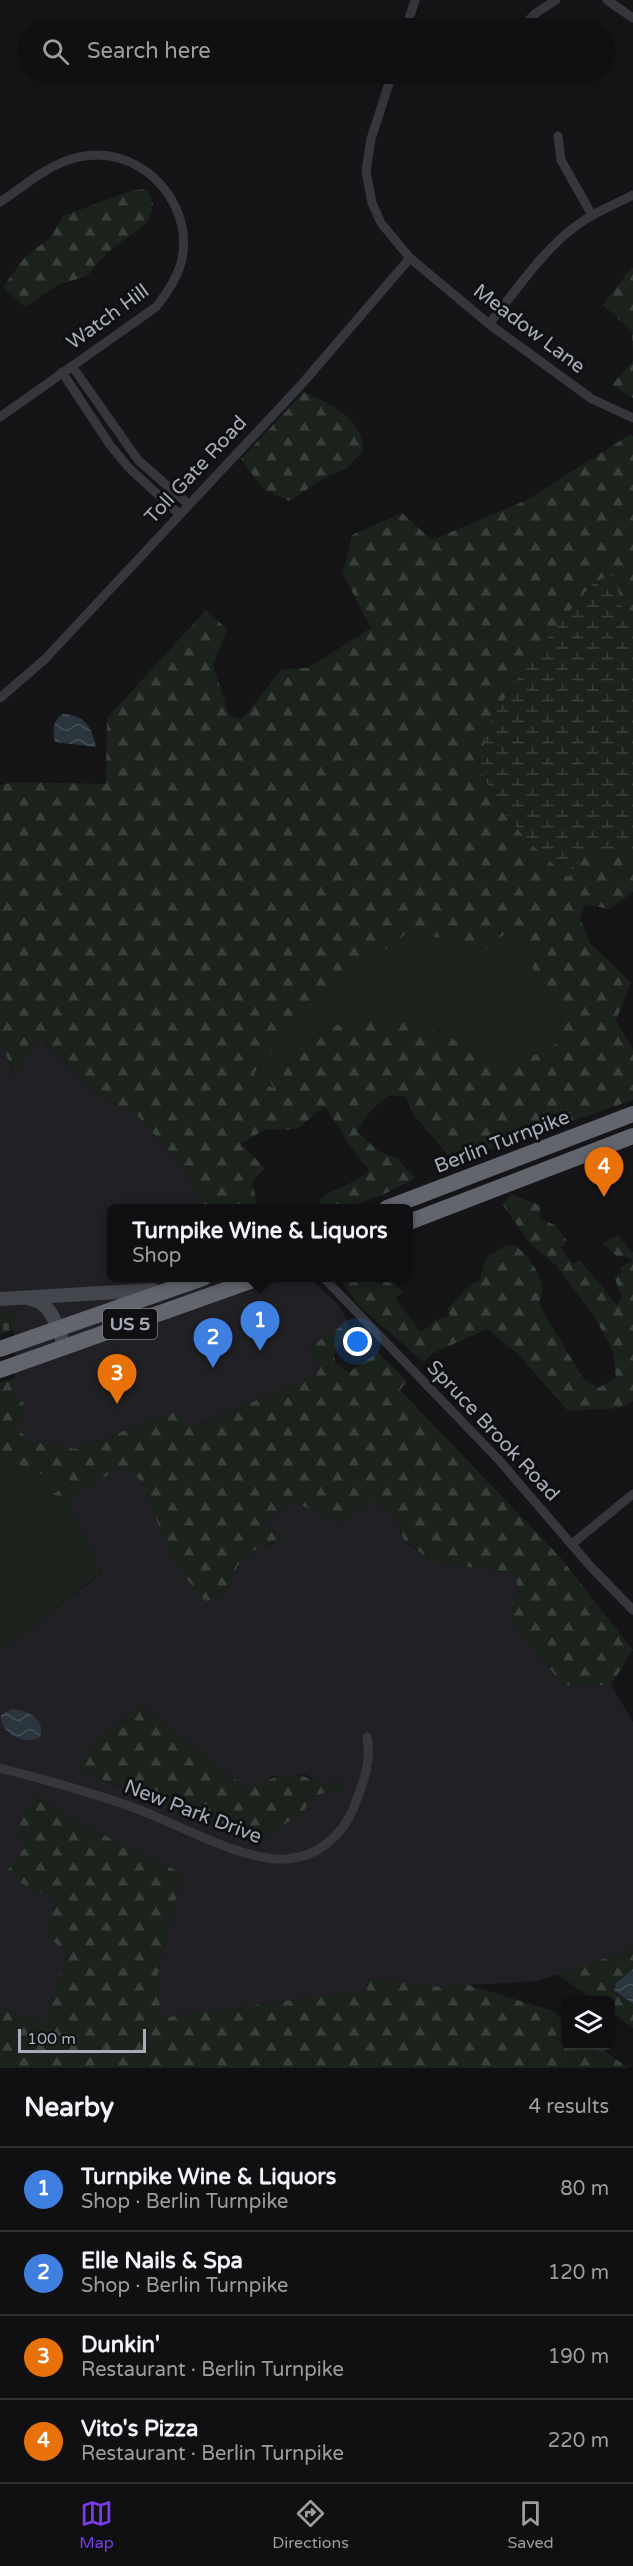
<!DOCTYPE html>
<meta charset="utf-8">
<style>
:root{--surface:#101012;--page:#1e1e20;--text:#f1f3f6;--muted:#9c9d9f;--line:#303032;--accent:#7c3aed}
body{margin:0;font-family:"Varela Round",sans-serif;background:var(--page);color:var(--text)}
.controls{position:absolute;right:18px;bottom:18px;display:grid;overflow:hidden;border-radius:9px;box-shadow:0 6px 24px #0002}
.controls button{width:54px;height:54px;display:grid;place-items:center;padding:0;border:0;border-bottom:2px solid var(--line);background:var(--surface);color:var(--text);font:30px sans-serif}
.scale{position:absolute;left:18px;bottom:15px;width:128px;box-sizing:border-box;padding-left:6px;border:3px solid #a6acb9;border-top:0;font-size:16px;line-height:21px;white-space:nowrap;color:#a6acb9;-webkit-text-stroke:4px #101013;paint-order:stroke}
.you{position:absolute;left:358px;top:1342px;width:21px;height:21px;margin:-15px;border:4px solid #fff;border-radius:50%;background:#1a73e8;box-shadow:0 0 0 9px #1a73e833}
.badge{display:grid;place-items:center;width:39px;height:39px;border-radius:50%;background:var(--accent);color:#fff;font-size:20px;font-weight:700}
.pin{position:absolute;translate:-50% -50px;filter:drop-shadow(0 2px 3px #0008)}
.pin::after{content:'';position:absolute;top:32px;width:21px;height:18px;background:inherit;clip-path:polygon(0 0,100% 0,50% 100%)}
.popup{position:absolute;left:107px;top:1204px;width:306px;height:78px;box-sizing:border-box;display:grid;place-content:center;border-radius:9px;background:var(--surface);filter:drop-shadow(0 2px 4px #0005);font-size:20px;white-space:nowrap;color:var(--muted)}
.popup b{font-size:22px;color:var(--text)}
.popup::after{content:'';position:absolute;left:50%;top:100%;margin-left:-12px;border:12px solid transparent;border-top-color:var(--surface)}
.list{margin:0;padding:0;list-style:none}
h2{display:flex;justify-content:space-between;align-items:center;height:78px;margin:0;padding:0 24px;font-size:26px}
h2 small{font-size:20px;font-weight:400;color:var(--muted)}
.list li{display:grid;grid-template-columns:39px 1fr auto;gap:18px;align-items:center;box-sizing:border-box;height:84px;padding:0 24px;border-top:2px solid var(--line)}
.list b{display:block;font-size:22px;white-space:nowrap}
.list p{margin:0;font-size:20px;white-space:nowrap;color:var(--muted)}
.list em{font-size:20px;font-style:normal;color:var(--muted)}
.icon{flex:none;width:33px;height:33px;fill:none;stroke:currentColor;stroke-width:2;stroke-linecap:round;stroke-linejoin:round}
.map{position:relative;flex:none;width:633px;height:2068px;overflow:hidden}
.search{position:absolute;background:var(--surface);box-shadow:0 6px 24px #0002;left:18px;right:18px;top:18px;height:66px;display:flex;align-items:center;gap:15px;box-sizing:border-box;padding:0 21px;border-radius:33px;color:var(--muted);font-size:22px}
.sheet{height:414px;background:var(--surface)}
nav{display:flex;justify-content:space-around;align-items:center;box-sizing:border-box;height:84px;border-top:2px solid var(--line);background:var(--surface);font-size:16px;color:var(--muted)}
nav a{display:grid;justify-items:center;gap:3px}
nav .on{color:var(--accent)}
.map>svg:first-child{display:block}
.built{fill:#212125;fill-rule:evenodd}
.grass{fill:#1b231c}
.forest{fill:url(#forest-firs);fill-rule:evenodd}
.wetland{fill:url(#wetland-marsh)}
.cemetery{fill:url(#cemetery-stones)}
.water{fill:url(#water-waves)}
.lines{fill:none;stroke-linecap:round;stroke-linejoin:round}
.street{stroke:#36373d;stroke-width:9}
.secondary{stroke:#44464d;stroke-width:14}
.highway{stroke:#62656e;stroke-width:16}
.labels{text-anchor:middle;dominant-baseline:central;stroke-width:6;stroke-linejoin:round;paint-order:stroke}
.shield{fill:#101013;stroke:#797d87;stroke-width:1.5}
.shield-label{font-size:18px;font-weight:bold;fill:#a6acb9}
.street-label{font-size:20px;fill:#a6acb9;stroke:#101013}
</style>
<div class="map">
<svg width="633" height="2068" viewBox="0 0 633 2068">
<defs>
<pattern id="forest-firs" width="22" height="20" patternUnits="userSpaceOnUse" patternTransform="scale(1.5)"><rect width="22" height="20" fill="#1b231c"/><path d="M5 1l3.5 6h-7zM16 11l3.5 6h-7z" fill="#39403b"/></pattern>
<pattern id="wetland-marsh" width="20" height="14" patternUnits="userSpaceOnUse" patternTransform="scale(1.5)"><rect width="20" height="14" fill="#1b231c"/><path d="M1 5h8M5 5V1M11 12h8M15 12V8" fill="none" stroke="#39403b"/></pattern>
<pattern id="cemetery-stones" width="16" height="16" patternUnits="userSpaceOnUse" patternTransform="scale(1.5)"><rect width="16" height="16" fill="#1b231c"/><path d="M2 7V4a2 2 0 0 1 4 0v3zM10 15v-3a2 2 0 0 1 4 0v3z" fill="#39403b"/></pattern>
<pattern id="water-waves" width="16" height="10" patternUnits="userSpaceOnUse" patternTransform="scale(1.5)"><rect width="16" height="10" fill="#2a353d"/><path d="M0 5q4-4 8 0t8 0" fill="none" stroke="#465057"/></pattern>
</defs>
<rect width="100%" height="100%" fill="#151518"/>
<path class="built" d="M40 1037 100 1097 136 1114 186 1171 202 1208H112V1278H231L238 1295 286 1278 310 1279 338 1304 348 1322 309 1347 319 1370 316 1375 190 1428 177 1411 76 1449 33 1442 17 1430 24 1404 11 1391 15 1378 14 1312H0V1041L15 1076Z
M124 1464 141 1480 174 1564 227 1593 229 1580 241 1561 257 1548 273 1544 281 1537 264 1523 293 1500 337 1524 372 1502 395 1516 404 1541 432 1562 516 1573 518 1591 510 1620 563 1685H611L633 1722V1949L538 1981 441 1987 368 1979 367 1990 159 2018 158 1973 182 1873 75 1821 33 1794 26 1848 28 1888 57 1900 68 1954 43 2024 0 2007V1651L101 1574 68 1500ZM141 1705 242 1785 253 1788 273 1776 307 1775 322 1785 343 1781 331 1791 314 1796 302 1813 258 1841 186 1815 78 1770 99 1738Z"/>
<path class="grass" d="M513 928 528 935 533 970 563 1009 557 1043 520 1063 476 1058 447 1034 387 1017 330 1026 280 1061 274 1089 259 1083 254 1073 310 1009 407 933 457 940 485 949Z
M0 1454 4 1459 43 1475 64 1474 72 1483 54 1494 68 1500 101 1573 0 1651Z"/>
<path class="forest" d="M147 189 153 204 148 222 108 252 87 276 58 285 25 307 3 287 25 257 51 237 63 216 134 190Z
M631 268H633V357L632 331 603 305Z
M633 361V398L612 385Z
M304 392C330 404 364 418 363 451L346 469 324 478 290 501 263 489 241 459Z
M629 435 633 436V629L623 612 614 574 593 583 549 636 493 715 478 765C502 817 524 841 569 876L585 852 633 851V892L609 909 585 904 580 919 590 943 631 983 616 1020 633 1050V1100L454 1162 412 1113 406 1097 389 1095 371 1110 357 1131 378 1151 397 1158 415 1178C388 1194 354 1209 323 1208L319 1201C335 1185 353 1187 369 1170 351 1151 340 1128 325 1106L297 1129 264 1130 241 1144 265 1168 252 1182 258 1208H202L186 1171 136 1114 100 1097 41 1037 16 1077 0 1041V785L14 782 106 784 107 718 206 610 227 629 213 665 229 715 242 719 282 669 308 668 371 628 343 574 352 535 402 513 432 540 527 500ZM513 928 528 936 533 970 563 1009 557 1043 520 1063 476 1058 447 1034 387 1017 330 1026 280 1061 269 1080 274 1088 259 1083 254 1073 310 1009 407 933 457 940 485 949Z
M510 1194 540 1205V1219L555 1225 567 1241 561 1248 573 1264 580 1260 617 1305 622 1297 614 1277 622 1272 619 1268 633 1260V1401L621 1408 568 1411 517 1353 487 1329 431 1354 424 1362 360 1307 339 1278H390L403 1292 395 1298 421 1332 436 1320 450 1315 447 1309 471 1284 480 1281 485 1259 504 1246 515 1245C530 1258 550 1283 539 1302L543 1312 583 1378 598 1388 616 1378 613 1351 595 1318 556 1265 531 1245 503 1205Z
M618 1235 633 1253V1260L623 1256 618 1257 602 1244Z
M348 1322C351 1336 344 1341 334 1351L335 1362 348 1373 378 1353 407 1381 400 1390 559 1556 633 1650 611 1685H563L510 1620 518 1591 515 1573 432 1562 404 1540 395 1516 372 1502 337 1524 292 1500 264 1523 282 1538C274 1543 268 1544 260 1548 242 1554 230 1575 227 1593L206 1602 174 1564 141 1481 124 1465 68 1500 53 1494 72 1483 64 1474 43 1475 4 1459 0 1454V1383L15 1378 11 1391 24 1403 18 1430 33 1442 76 1449 177 1411 191 1428 316 1375 319 1370 309 1347Z
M141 1705 242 1785 253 1788C278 1773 297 1769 322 1785L344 1781 342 1793 331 1791 314 1796 302 1813 258 1841 186 1815 77 1769 99 1738Z
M33 1794 75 1821 182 1873 158 1973 160 2018 367 1990 368 1979 441 1987 465 1984 553 2011 565 2021 566 2046H598L628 2068H0V2007L43 2024 68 1954 44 1933 57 1900 28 1888 7 1871 25 1848 17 1832Z
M633 1949V1969L620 1980 616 1994 633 2004V2028L611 2012 610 2000H594L557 1974Z"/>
<path class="wetland" d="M614 573 623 612 633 629V851L586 852 568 877C525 841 502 816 478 765L493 715 549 636 593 583Z"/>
<path class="cemetery" d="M14 1311 15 1330 0 1334V1312Z"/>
<path class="water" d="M63 714C86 715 92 728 96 747L55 742C52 732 53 719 63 714Z
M12 1709C28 1710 48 1721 39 1738 23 1745 0 1733 1 1715Z
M633 1969V2004L614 1991 616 1983Z"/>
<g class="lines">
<path class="street" d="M607 0 633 18
M406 28 415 0
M521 28 536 13 556 0
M392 74 371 139 366 171 372 203 381 223 410 258 489 324 592 399 633 418
M558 136 561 160 592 215
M0 202C23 187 47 165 75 158 135 141 194 198 182 259 178 277 168 292 156 307L0 417
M489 324C515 292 540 254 572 229 590 214 612 206 633 195
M72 366 138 460 188 504
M62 372 110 445 129 468 179 514
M0 698 45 659 301 385 410 258
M324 1278 498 1459 591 1567 633 1610
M572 1544 633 1494
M0 1768C47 1780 94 1793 140 1810 179 1825 245 1862 286 1859 318 1857 342 1836 354 1807 363 1783 372 1762 367 1737"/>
<path class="secondary" d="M0 1299 153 1290
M30 1299C52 1301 58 1330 65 1348"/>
<path class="highway" d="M387 1208 633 1114
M409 1222 633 1136
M0 1349 203 1278
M0 1370 259 1278"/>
</g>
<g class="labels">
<rect class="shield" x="103" y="1309" width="54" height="30" rx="4.5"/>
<g class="shield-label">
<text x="130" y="1324">US 5</text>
</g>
<g class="street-label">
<text transform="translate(108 317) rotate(-36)">Watch Hill</text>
<text transform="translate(529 329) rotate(37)">Meadow Lane</text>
<text transform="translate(196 470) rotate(-47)">Toll Gate Road</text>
<text transform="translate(502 1142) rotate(-21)">Berlin Turnpike</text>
<text transform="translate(493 1431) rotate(47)">Spruce Brook Road</text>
<text transform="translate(193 1812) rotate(21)">New Park Drive</text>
</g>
</g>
</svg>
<div class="controls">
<button><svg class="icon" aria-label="layers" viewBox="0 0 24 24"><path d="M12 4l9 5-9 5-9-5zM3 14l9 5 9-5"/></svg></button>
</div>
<div class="scale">100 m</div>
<div class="you"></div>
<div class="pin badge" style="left:260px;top:1351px;background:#3f7fe0">1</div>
<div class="popup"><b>Turnpike Wine &amp; Liquors</b>Shop</div>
<div class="pin badge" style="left:213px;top:1368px;background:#3f7fe0">2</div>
<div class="pin badge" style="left:117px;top:1404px;background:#e8710a">3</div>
<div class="pin badge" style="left:604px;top:1197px;background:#e8710a">4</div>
<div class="search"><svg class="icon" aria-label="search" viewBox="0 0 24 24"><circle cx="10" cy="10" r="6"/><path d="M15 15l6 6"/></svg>Search here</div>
</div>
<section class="sheet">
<h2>Nearby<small>4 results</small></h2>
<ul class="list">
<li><span class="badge" style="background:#3f7fe0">1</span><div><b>Turnpike Wine &amp; Liquors</b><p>Shop · Berlin Turnpike</p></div><em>80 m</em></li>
<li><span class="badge" style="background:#3f7fe0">2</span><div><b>Elle Nails &amp; Spa</b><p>Shop · Berlin Turnpike</p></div><em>120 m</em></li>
<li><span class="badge" style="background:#e8710a">3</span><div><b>Dunkin'</b><p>Restaurant · Berlin Turnpike</p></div><em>190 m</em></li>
<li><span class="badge" style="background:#e8710a">4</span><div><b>Vito's Pizza</b><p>Restaurant · Berlin Turnpike</p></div><em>220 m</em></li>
</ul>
</section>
<nav>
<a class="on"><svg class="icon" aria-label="map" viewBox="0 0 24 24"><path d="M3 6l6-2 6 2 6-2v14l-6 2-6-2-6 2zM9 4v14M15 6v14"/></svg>Map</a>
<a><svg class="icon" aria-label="directions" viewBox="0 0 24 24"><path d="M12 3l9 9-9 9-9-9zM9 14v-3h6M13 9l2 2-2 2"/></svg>Directions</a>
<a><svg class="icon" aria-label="saved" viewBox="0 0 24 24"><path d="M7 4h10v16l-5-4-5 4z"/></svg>Saved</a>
</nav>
